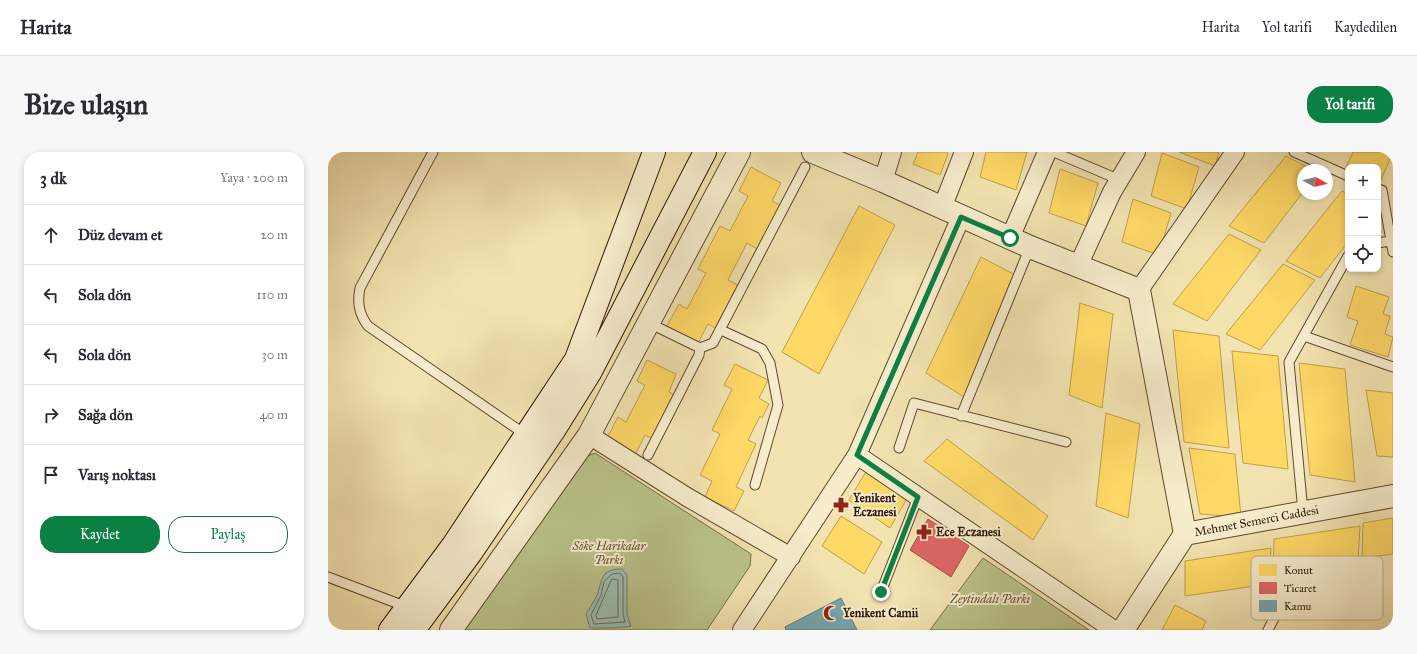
<!DOCTYPE html>
<html lang="tr">
<meta charset="utf-8">
<style>
:root{--surface:#fff;--page:#f7f7f7;--text:#2b2b33;--muted:#7c7c81;--line:#e1e1e2;--accent:#0b8043}
body{margin:0;font-family:"IM FELL Great Primer",serif;background:var(--page);color:var(--text)}
.controls{position:absolute;right:12px;top:12px;display:grid;overflow:hidden;border-radius:8px;box-shadow:0 2px 6px #0003}
.controls button{width:36px;height:36px;display:grid;place-items:center;padding:0;border:0;border-bottom:1px solid var(--line);background:var(--surface);color:var(--text);font:20px sans-serif}
.compass{position:absolute;left:969px;top:12px;width:36px;height:36px;border-radius:50%;background:var(--surface);box-shadow:0 2px 6px #0003;rotate:98deg}
.stop{position:absolute;width:12px;height:12px;margin:-9px;border:3px solid #0b8043;border-radius:50%;background:#fff}
.stop.end{background:#0b8043;border-color:#fff;box-shadow:0 1px 4px #0008}
.list{margin:0;padding:0;list-style:none}
h2{display:flex;justify-content:space-between;align-items:center;height:52px;margin:0;padding:0 16px;font-size:17px}
h2 small{font-size:13px;font-weight:400;color:var(--muted)}
.list li{display:grid;grid-template-columns:26px 1fr auto;gap:12px;align-items:center;box-sizing:border-box;height:60px;padding:0 16px;border-top:1px solid var(--line)}
.list b{display:block;font-size:15px;white-space:nowrap}
.list em{font-size:13px;font-style:normal;color:var(--muted)}
.actions{display:flex;gap:8px;padding:12px 16px}
.actions a{flex:1;padding:9px 0;border:1px solid var(--accent);border-radius:16px;text-align:center;font-size:14px;color:var(--accent)}
.actions .main{background:var(--accent);color:#fff}
.icon{flex:none;width:22px;height:22px;fill:none;stroke:currentColor;stroke-width:2;stroke-linecap:round;stroke-linejoin:round}
.map{position:relative;flex:none;width:1065px;height:478px;overflow:hidden;border-radius:16px}
header{display:flex;align-items:center;gap:24px;box-sizing:border-box;height:56px;padding:0 20px;background:var(--surface);border-bottom:1px solid var(--line)}
header strong{font-size:19px}
nav{display:flex;gap:22px;margin-inline-start:auto;font-size:14px}
.intro{display:flex;align-items:center;justify-content:space-between;box-sizing:border-box;height:96px;padding:0 24px}
h1{margin:0;font-size:28px}
.button{padding:10px 18px;border-radius:16px;background:var(--accent);color:#fff;font-size:14px;font-weight:700}
main{display:flex;gap:24px;padding:0 24px}
aside{flex:1;background:var(--surface);border-radius:16px;box-shadow:0 2px 6px #0003}
.map>svg:first-child{display:block}
.green{fill:#bbc38b;stroke:#756c49}
.water{fill:#9cbdb1;stroke:#707a6d}
.homes{fill:#ffd966;stroke:#c19e4a}
.shops{fill:#e06666;stroke:#ab4e4a}
.public{fill:#76a5af;stroke:#617a7d}
.lines{fill:none;stroke-linecap:round;stroke-linejoin:round}
.shore{stroke:#66695c;stroke-width:1}
.service-casing{stroke:#604831;stroke-width:11}
.minor-casing{stroke:#604831;stroke-width:20}
.tertiary-casing{stroke:#604831;stroke-width:24}
.secondary-casing{stroke:#2f1507;stroke-width:24}
.service{stroke:#f7edcc;stroke-width:9}
.minor{stroke:#f7edcc;stroke-width:18}
.tertiary{stroke:#f7edcc;stroke-width:22}
.secondary{stroke:#f7edcc;stroke-width:22}
.route{stroke:#0b8043;stroke-width:5}
.labels{text-anchor:middle;dominant-baseline:central;stroke-width:4;stroke-linejoin:round;paint-order:stroke}
.poi-label{font-size:12px;font-weight:bold;fill:#2f1507;stroke:#f7edcc;text-anchor:start}
.street-label{font-size:12px;fill:#2f1507;stroke:#f7edcc}
.park-label{font-size:12px;font-style:italic;fill:#605235;stroke:#f7edcc}
.key{fill:#f7edcc;stroke:#bbac91;stroke-width:1}
.key-label{font-size:11px;fill:#2f1507}
</style>
<header>
<strong>Harita</strong>
<nav><a>Harita</a><a>Yol tarifi</a><a>Kaydedilen</a></nav>
</header>
<div class="intro"><h1>Bize ulaşın</h1><a class="button">Yol tarifi</a></div>
<main>
<aside>
<h2>3 dk<small>Yaya · 200 m</small></h2>
<ul class="list">
<li><svg class="icon" aria-label="ahead" viewBox="0 0 24 24"><path d="M12 20V5M6 11l6-6 6 6"/></svg><div><b>Düz devam et</b></div><em>20 m</em></li>
<li><svg class="icon" aria-label="left" viewBox="0 0 24 24"><path d="M17 20v-9H6M10 6l-5 5 5 5"/></svg><div><b>Sola dön</b></div><em>110 m</em></li>
<li><svg class="icon" aria-label="left" viewBox="0 0 24 24"><path d="M17 20v-9H6M10 6l-5 5 5 5"/></svg><div><b>Sola dön</b></div><em>30 m</em></li>
<li><svg class="icon" aria-label="right" viewBox="0 0 24 24"><path d="M7 20v-9h11M14 6l5 5-5 5"/></svg><div><b>Sağa dön</b></div><em>40 m</em></li>
<li><svg class="icon" aria-label="arrive" viewBox="0 0 24 24"><path d="M6 21V4h12l-3 4 3 4H6"/></svg><div><b>Varış noktası</b></div></li>
</ul>
<div class="actions"><a class="main">Kaydet</a><a>Paylaş</a></div>
</aside>
<div class="map">
<svg width="1065" height="478" viewBox="0 0 1065 478">
<rect width="100%" height="100%" fill="#f2e3b0"/>
<filter id="stains"><feTurbulence type="fractalNoise" baseFrequency=".005" numOctaves="4"/><feColorMatrix values="0 0 0 0 .2 0 0 0 0 .09 0 0 0 0 .02 0 0 0 .5 -.17"/></filter>
<radialGradient id="worn" r=".72"><stop offset=".6" stop-color="#630" stop-opacity="0"/><stop offset="1" stop-color="#630" stop-opacity=".3"/></radialGradient>
<path class="green" d="M267 301 423 402 422 414 379 478H135L252 307Z
M655 406 761 478H602Z"/>
<path class="water" d="M294 417 299 423V462L303 474C298 476 268 476 262 476L258 462C262 456 266 449 269 443 275 427 272 417 294 417Z"/>
<path class="homes" d="M590 0H619L620 2 612 23 585 12Z
M658 0H699L688 38 652 25Z
M851 0H891L887 14Z
M1025 0H1065L1052 30 1050 29V15H1018Z
M834 1 871 15 859 57 823 44Z
M958 4 985 18H975V40L936 91 901 74Z
M423 15 453 31 444 49 454 54 431 98 419 91 400 128 410 133 387 176 380 172 370 191 339 174 351 152 359 157 378 121 370 117 392 74 402 79 420 44 411 39Z
M732 17 770 31 758 74 721 61Z
M1014 39 1020 42V90L992 126 958 109Z
M805 47 843 61 831 103 794 90Z
M531 54 567 73 491 222 454 200Z
M901 82 933 98 879 169 845 152Z
M653 105 689 124 636 245 598 221Z
M955 112 987 128 932 198 898 182Z
M1028 134 1061 145 1055 162 1062 164 1057 182 1065 185 1060 205 1022 193 1030 169 1019 165Z
M752 151 785 162 774 256 741 243Z
M845 178 891 184 901 296 856 290Z
M904 199 950 204 960 317 915 311Z
M319 208 348 222 341 240 349 244 327 288 317 283 307 303 278 288 290 265 298 270 317 233 309 229Z
M971 211 1017 217 1027 330 982 323Z
M407 212 440 228 431 246 441 252 434 266 432 264 420 288 428 292 408 335 416 339 406 359 377 345 384 329 372 323 392 282 384 278 404 237 396 233Z
M1038 238 1065 241V305L1049 304Z
M778 261 812 272 800 366 768 354Z
M619 287 720 364 705 388 596 309Z
M861 296 907 302 913 365 872 362Z
M539 318 580 345 562 376 521 348Z
M513 364 554 390 536 422 494 394Z
M1065 366V402L1034 406 1035 371Z
M1032 374 1030 410 945 422 946 387Z
M943 396 941 432 857 444V409Z
M847 453 878 469 874 478H834Z"/>
<path class="shops" d="M600 367 641 394 623 425 582 398Z"/>
<path class="public" d="M513 446 529 478H458L457 475Z"/>
<g class="lines">
<path class="shore" d="M284 422 292 421 295 425V462L297 470 266 472 263 463 273 443 276 430Z
M284 427 290 428V465L269 467 268 464Z"/>
<defs>
<path id="service" d="M105 0 32 136C29 151 31 162 40 174L198 283
M726 0 792 28
M966 0 1020 24
M1050 37 1054 38 1065 100
M1050 91 1062 89
M321 171 372 196 385 191 477 15
M393 178 434 197 442 211 450 253 427 333
M976 184 1065 215
M633 264 702 95
M571 296 586 251 738 290
M320 303 371 203 372 196
M975 360 961 210 1020 104
M0 425 79 455
M553 440 590 345
M940 478 958 443"/>
<path id="minor" d="M555 29 564 0
M614 56 636 0
M682 86 719 0
M750 114 784 40 808 0
M811 138 907 0
M261 283 359 345 463 405
M529 303 786 478
M414 478 529 303 633 65"/>
<g id="tertiary">
<path d="M485 0 555 29 702 95 811 138 857 382"/>
<path d="M123 478 261 283 411 0"/>
<path id="s1" d="M795 478 857 382 1065 344"/>
</g>
<path id="secondary" d="M62 478 125 393 248 207 326 0
M86 478 143 401 227 277 262 221 377 0"/>
</defs>
<use href="#service" class="service-casing"/>
<use href="#minor" class="minor-casing"/>
<use href="#tertiary" class="tertiary-casing"/>
<use href="#secondary" class="secondary-casing"/>
<use href="#service" class="service"/>
<use href="#minor" class="minor"/>
<use href="#tertiary" class="tertiary"/>
<use href="#secondary" class="secondary"/>
</g>
<g class="lines">
<path class="route" d="M553 440 590 345 529 303 633 65 682 86"/>
</g>
<defs>
<symbol id="pharmacy-bare" viewBox="-9 -9 18 18"><path d="M-2-6h4v4h4v4h-4v4h-4v-4h-4v-4h4Z" fill="#8f2418" stroke="#f7edcc" stroke-width="2.5" paint-order="stroke"/></symbol>
<symbol id="mosque-bare" viewBox="-9 -9 18 18"><path d="M3.5-4.9A6 6 0 1 0 3.5 4.9A5 5 0 1 1 3.5-4.9Z" fill="#8f2418" stroke="#f7edcc" stroke-width="2.5" paint-order="stroke"/></symbol>
</defs>
<g fill-rule="evenodd">
<use href="#pharmacy-bare" x="502" y="342" width="22" height="22"/>
<use href="#pharmacy-bare" x="585" y="369" width="22" height="22"/>
<use href="#mosque-bare" x="492" y="450" width="22" height="22"/>
</g>
<g class="labels">
<g class="poi-label">
<text x="525" y="346">Yenikent<tspan x="525" dy="14">Eczanesi</tspan></text>
<text x="608" y="380">Ece Eczanesi</text>
<text x="515" y="461">Yenikent Camii</text>
</g>
<g class="street-label">
<text stroke="none"><textPath href="#s1" startOffset="187">Mehmet Semerci Caddesi</textPath></text>
</g>
<g class="park-label">
<text x="281" y="394">Söke Harikalar<tspan x="281" dy="14">Parkı</tspan></text>
<text x="662" y="447">Zeytindalı Parkı</text>
</g>
</g>
<rect x="923" y="404" width="132" height="64" rx="6" class="key"/>
<rect x="931" y="412" width="18" height="12" fill="#ffd966"/>
<rect x="931" y="430" width="18" height="12" fill="#e06666"/>
<rect x="931" y="448" width="18" height="12" fill="#76a5af"/>
<g class="key-label">
<text x="956" y="422">Konut</text>
<text x="956" y="440">Ticaret</text>
<text x="956" y="458">Kamu</text>
</g>
<rect width="100%" height="100%" filter="url(#stains)"/>
<rect width="100%" height="100%" fill="url(#worn)"/>
</svg>
<div class="controls">
<button>+</button>
<button>−</button>
<button><svg class="icon" aria-label="locate" viewBox="0 0 24 24"><circle cx="12" cy="12" r="6"/><path d="M12 2v4M12 18v4M2 12h4M18 12h4"/></svg></button>
</div>
<svg class="compass" viewBox="-18 -18 36 36"><path d="M0-13l5 13h-10z" fill="#e53935"/><path d="M0 13l5-13h-10z" fill="#7c7c81"/></svg>
<div class="stop" style="left:682px;top:86px"></div>
<div class="stop end" style="left:553px;top:440px"></div>
</div>
</main>
